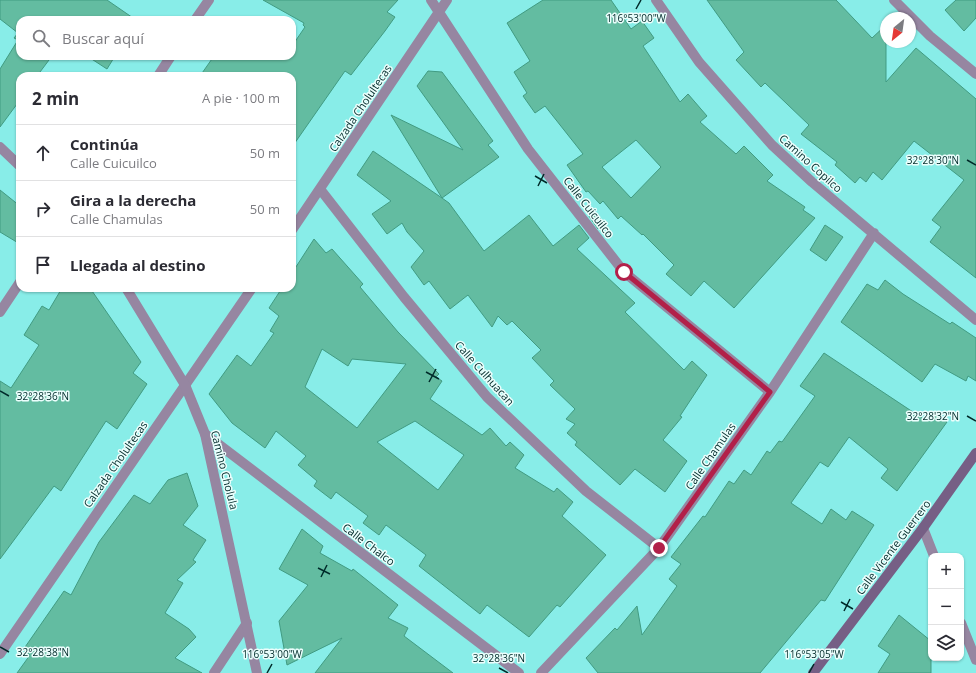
<!DOCTYPE html>
<html lang="es">
<meta charset="utf-8">
<style>
:root{--surface:#fff;--page:#f2f2f3;--text:#2b2b33;--muted:#7c7c81;--line:#e1e1e2}
body{margin:0;font-family:"Open Sans",sans-serif;background:var(--page);color:var(--text)}
.controls{position:absolute;right:12px;bottom:12px;display:grid;overflow:hidden;border-radius:8px;box-shadow:0 1px 3px #0004}
.controls button{width:36px;height:36px;display:grid;place-items:center;padding:0;border:0;border-bottom:1px solid var(--line);background:var(--surface);color:var(--text);font:20px sans-serif}
.compass{position:absolute;left:880px;top:12px;width:36px;height:36px;border-radius:50%;background:var(--surface);box-shadow:0 1px 3px #0004;rotate:209deg}
.stop{position:absolute;width:12px;height:12px;margin:-9px;border:3px solid #b22049;border-radius:50%;background:#fff}
.stop.end{background:#b22049;border-color:#fff;box-shadow:0 1px 4px #0008}
.list{margin:0;padding:0;list-style:none}
h2{display:flex;justify-content:space-between;align-items:center;height:52px;margin:0;padding:0 16px;font-size:17px}
h2 small{font-size:13px;font-weight:400;color:var(--muted)}
.list li{display:grid;grid-template-columns:26px 1fr auto;gap:12px;align-items:center;box-sizing:border-box;height:56px;padding:0 16px;border-top:1px solid var(--line)}
.list b{display:block;font-size:15px;white-space:nowrap}
.list p{margin:0;font-size:13px;white-space:nowrap;color:var(--muted)}
.list em{font-size:13px;font-style:normal;color:var(--muted)}
.icon{flex:none;width:22px;height:22px;fill:none;stroke:currentColor;stroke-width:2;stroke-linecap:round;stroke-linejoin:round}
.map{position:relative;flex:none;width:976px;height:673px;overflow:hidden}
.search{position:absolute;background:var(--surface);box-shadow:0 1px 3px #0004;left:16px;top:16px;width:280px;height:44px;display:flex;align-items:center;gap:10px;box-sizing:border-box;padding:0 14px;border-radius:12px;color:var(--muted);font-size:15px}
.panel{position:absolute;background:var(--surface);box-shadow:0 1px 3px #0004;left:16px;top:72px;width:280px;height:220px;border-radius:12px}
.map>svg:first-child{display:block}
.building{fill:#63bca1;stroke:#419b82;fill-rule:evenodd}
.lines{fill:none;stroke-linecap:round;stroke-linejoin:round}
.minor{stroke:#9686a1;stroke-width:10}
.tertiary{stroke:#9686a1;stroke-width:10}
.secondary{stroke:#765f85;stroke-width:10}
.route{stroke:#b22049;stroke-width:5}
.ticks{fill:none;stroke:#002b2a;stroke-width:1.5}
.labels{text-anchor:middle;dominant-baseline:central;stroke-width:3;stroke-linejoin:round;paint-order:stroke}
.street-label{font-size:11px;fill:#002b2a;stroke:#ebfefc}
.ticks-label{font-size:10px;text-anchor:middle;fill:#002b2a;stroke:#ebfefc;stroke-width:3;stroke-linejoin:round;paint-order:stroke}
</style>
<div class="map">
<svg width="976" height="673" viewBox="0 0 976 673">
<rect width="100%" height="100%" fill="#88ede8"/>
<path class="building" d="M0 0H107L136 20H20V56H52L37 76H20V100L0 127V69L18 40 14 38 18 33 0 19Z
M263 0H398L387 12 395 17 385 31 351 75 345 71 292 147V76H200L214 56H292V46L305 27 303 25 304 23Z
M543 0H611L631 29 642 21 654 38 643 46 680 102 688 94 707 116 700 122 736 154 744 146 773 175 767 181 805 207 803 210 815 218 734 308 704 281 691 296 666 274 674 265 643 234 642 235 621 216 618 219 603 201 600 204 588 191 586 192 567 165 583 154 545 106 535 113 523 96 527 93 514 72 530 61 507 23ZM636 140 661 167 631 198 602 167Z
M707 0H836L872 38 886 25V82L916 48 976 99V278L930 242 941 227 932 220 964 180 914 141 882 180 873 172 866 182 860 177 855 183 835 165 837 162 801 134 809 125 765 83 761 87 736 60 744 52Z
M956 0H976V18L964 31 945 10Z
M87 56H115L107 69Z
M428 71 442 72 493 141 488 145 499 157 442 198 449 203 484 251 529 215 553 246 579 225 589 238 577 249 635 303 625 312 684 370 692 361 707 375 680 416 682 417 663 440 687 461 665 492 635 469 620 485 575 445 577 442 567 433 575 424 566 419 575 409 550 385 554 381 532 358 541 350 512 321 507 325 498 316 492 327 468 295 450 309 429 281 424 285 411 267 424 251 407 232 402 223 387 234 372 214 391 201 357 175 373 151 442 198 391 115 463 150 417 86Z
M0 190 20 206V244L0 232Z
M594 212 604 223 598 229 589 216Z
M825 225 843 237 826 261 810 250Z
M314 239 326 253 332 249 363 284 360 287 398 332 439 374 436 377 442 381 430 399 482 435 490 428 506 446 510 442 524 455 515 468 554 492 557 488 573 502 562 516 606 555 560 607 557 605 529 637 487 605 480 614 419 566 426 555 386 525 379 535 363 523 368 516 336 492 331 499 314 486 317 481 298 465 306 456 276 431 265 448 232 423 209 394 237 355 251 366 274 333 270 331 279 316 269 308 282 288H292V273ZM322 349 348 366 352 359 406 364 357 428 305 387ZM415 421 464 455 438 490 377 442Z
M885 280 903 294 950 324 952 322 976 338V381L968 376 966 381 935 364 922 382 841 322 867 284 878 290Z
M62 288H90L141 362 133 373 147 384 117 429 106 421 61 491 54 486 0 559V381L11 388 39 345 24 335 42 306 49 310Z
M824 353 925 420 931 411 947 422 897 491 881 478 888 469 849 437 828 467 820 462 791 503 822 524 831 509 846 520 852 511 874 525 825 601 821 600 760 673H598L586 658 615 628 617 630 637 606 642 635 677 586 669 579 681 564 671 557 703 516 705 517 729 481 734 484 744 470 751 475 767 451 770 453 779 441 782 442 815 396 800 386Z
M187 473 198 506 183 525 206 540 193 560 196 562 177 580 183 583 165 613 189 629 196 637 175 658 202 673H17L30 655 23 650 64 591 71 595 99 542 134 495 150 504 168 480Z
M302 529 323 546 320 553 352 571 353 569 398 605 388 618 408 628 404 636 453 673H315L342 638 287 665 279 621 308 585 279 569Z
M899 615 931 641V673H878L890 654 878 646Z"/>
<g class="lines">
<path class="minor" d="M431 0 528 149 624 272 770 392
M656 0 699 62 772 145 812 182 976 320
M894 0 930 36 976 74
M195 20 209 0
M158 76 171 56
M320 189 404 297 487 397 586 491 659 548
M292 230 447 0
M0 312 20 282
M205 434 519 673
M923 528 934 556
M961 623 976 660
M0 654 252 288
M214 673 247 623
M541 673 659 548 770 392 874 233"/>
<path class="tertiary" d="M0 147 20 166
M126 288 185 385 205 434 257 673"/>
<path class="secondary" d="M813 673 923 528 976 453"/>
</g>
<g class="lines">
<path class="route" d="M624 272 770 392 659 548"/>
</g>
<path class="ticks" d="M636 9 641 0M967 160 976 165M535 176 547 183M538 186 544 174M426 372 439 379M429 382 436 369M0 391 9 396M967 416 976 421M318 568 330 574M321 577 327 565M841 602 853 609M844 611 850 599M0 647 9 652M499 668 508 673M267 673 272 664M809 673 814 664"/>
<g class="labels">
<g class="street-label">
<text transform="translate(360 108) rotate(-56)">Calzada Cholultecas</text>
<text transform="translate(811 163) rotate(42)">Camino Copilco</text>
<text transform="translate(589 207) rotate(52)">Calle Cuicuilco</text>
<text transform="translate(485 373) rotate(48)">Calle Culhuacan</text>
<text transform="translate(710 456) rotate(-55)">Calle Chamulas</text>
<text transform="translate(115 464) rotate(-55)">Calzada Cholultecas</text>
<text transform="translate(225 470) rotate(76)">Camino Cholula</text>
<text transform="translate(369 544) rotate(37)">Calle Chalco</text>
<text transform="translate(893 547) rotate(-53)">Calle Vicente Guerrero</text>
</g>
</g>
<g class="ticks-label">
<text x="636" y="22">116°53'00"W</text>
<text x="933" y="164">32°28'30"N</text>
<text x="43" y="400">32°28'36"N</text>
<text x="933" y="420">32°28'32"N</text>
<text x="43" y="656">32°28'38"N</text>
<text x="272" y="658">116°53'00"W</text>
<text x="814" y="658">116°53'05"W</text>
<text x="499" y="662">32°28'36"N</text>
</g>
</svg>
<div class="controls">
<button>+</button>
<button>−</button>
<button><svg class="icon" aria-label="layers" viewBox="0 0 24 24"><path d="M12 4l9 5-9 5-9-5zM3 14l9 5 9-5"/></svg></button>
</div>
<svg class="compass" viewBox="-18 -18 36 36"><path d="M0-13l5 13h-10z" fill="#e53935"/><path d="M0 13l5-13h-10z" fill="#7c7c81"/></svg>
<div class="stop" style="left:624px;top:272px"></div>
<div class="stop end" style="left:659px;top:548px"></div>
<div class="search"><svg class="icon" aria-label="search" viewBox="0 0 24 24"><circle cx="10" cy="10" r="6"/><path d="M15 15l6 6"/></svg>Buscar aquí</div>
<section class="panel">
<h2>2 min<small>A pie · 100 m</small></h2>
<ul class="list">
<li><svg class="icon" aria-label="ahead" viewBox="0 0 24 24"><path d="M12 20V5M6 11l6-6 6 6"/></svg><div><b>Continúa</b><p>Calle Cuicuilco</p></div><em>50 m</em></li>
<li><svg class="icon" aria-label="right" viewBox="0 0 24 24"><path d="M7 20v-9h11M14 6l5 5-5 5"/></svg><div><b>Gira a la derecha</b><p>Calle Chamulas</p></div><em>50 m</em></li>
<li><svg class="icon" aria-label="arrive" viewBox="0 0 24 24"><path d="M6 21V4h12l-3 4 3 4H6"/></svg><div><b>Llegada al destino</b></div></li>
</ul>
</section>
</div>
